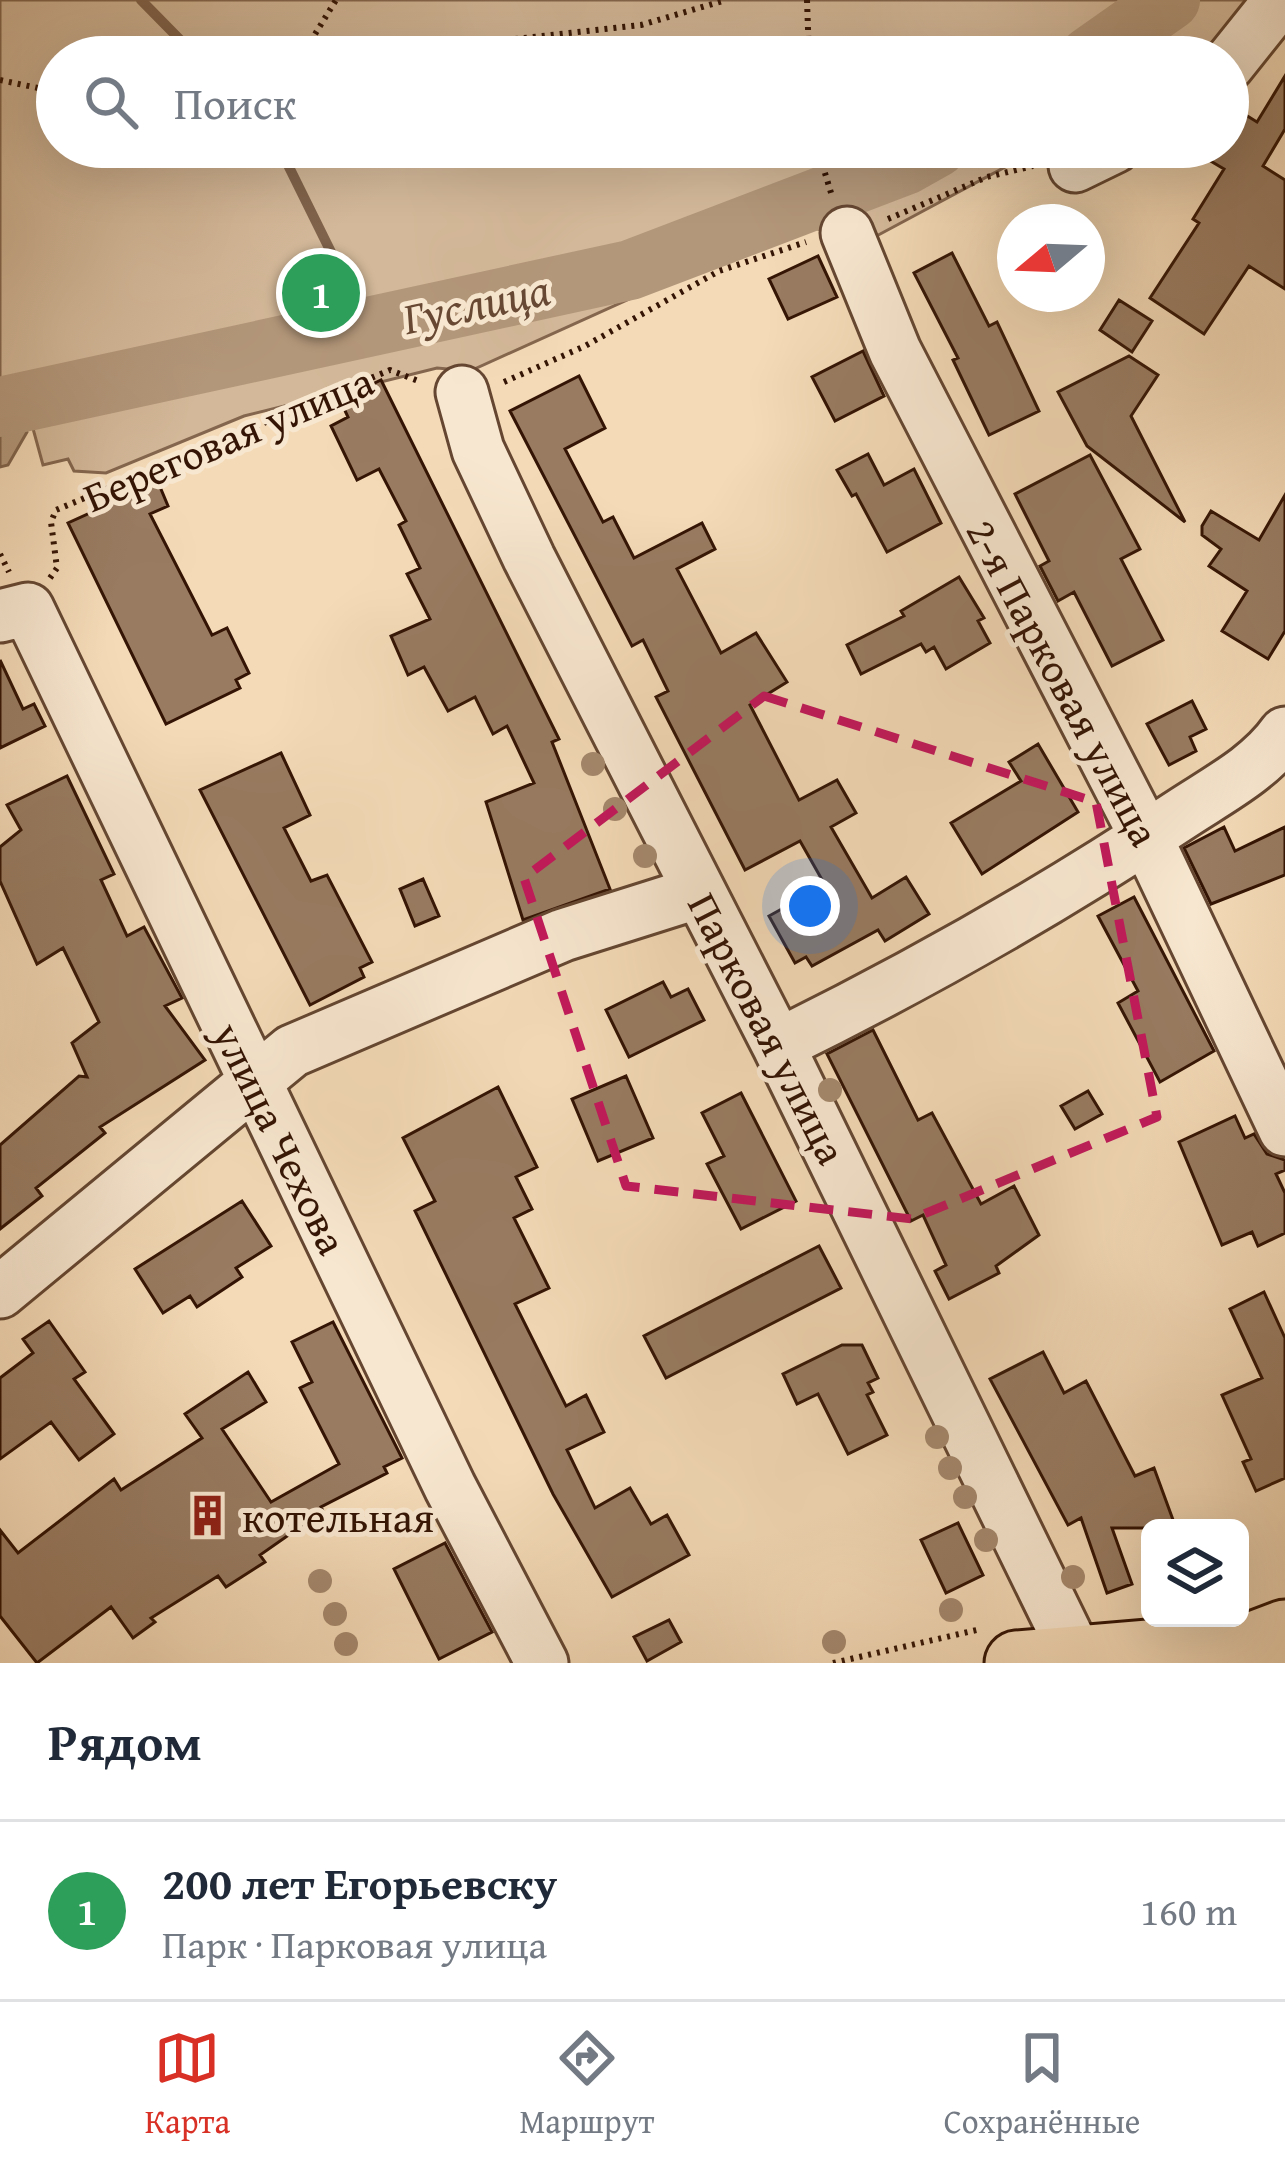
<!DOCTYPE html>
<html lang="ru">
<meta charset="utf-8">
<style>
:root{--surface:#fff;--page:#f2f2f3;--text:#1f2937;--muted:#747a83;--line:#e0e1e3;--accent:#d93025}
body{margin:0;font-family:"Gentium Book Plus",serif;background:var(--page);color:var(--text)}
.controls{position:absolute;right:36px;bottom:36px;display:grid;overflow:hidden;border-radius:18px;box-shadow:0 12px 48px #0002}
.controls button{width:108px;height:108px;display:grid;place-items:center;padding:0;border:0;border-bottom:3px solid var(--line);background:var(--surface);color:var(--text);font:60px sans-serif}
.compass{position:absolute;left:997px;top:204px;width:108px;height:108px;border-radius:50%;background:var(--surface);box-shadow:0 12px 48px #0002;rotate:251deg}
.you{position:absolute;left:810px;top:906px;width:42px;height:42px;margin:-30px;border:9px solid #fff;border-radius:50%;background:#1a73e8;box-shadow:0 0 0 18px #1a73e833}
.badge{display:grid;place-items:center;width:78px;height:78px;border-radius:50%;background:var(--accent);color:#fff;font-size:39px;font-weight:700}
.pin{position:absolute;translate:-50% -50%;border:6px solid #fff;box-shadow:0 3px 12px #0006}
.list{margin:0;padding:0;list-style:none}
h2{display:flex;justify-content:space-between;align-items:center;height:156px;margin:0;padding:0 48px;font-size:51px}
h2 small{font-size:39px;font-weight:400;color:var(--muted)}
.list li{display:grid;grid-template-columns:78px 1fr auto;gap:36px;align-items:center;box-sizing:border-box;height:180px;padding:0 48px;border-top:3px solid var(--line)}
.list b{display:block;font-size:45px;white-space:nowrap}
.list p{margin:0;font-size:39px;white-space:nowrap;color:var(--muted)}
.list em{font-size:39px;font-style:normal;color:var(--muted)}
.icon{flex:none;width:66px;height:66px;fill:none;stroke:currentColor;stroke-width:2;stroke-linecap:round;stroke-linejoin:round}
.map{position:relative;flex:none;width:1285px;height:1663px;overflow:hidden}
.search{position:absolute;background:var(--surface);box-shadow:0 12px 48px #0002;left:36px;right:36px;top:36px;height:132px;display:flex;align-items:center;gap:30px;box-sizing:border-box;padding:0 42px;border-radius:66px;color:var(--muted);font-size:45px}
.sheet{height:336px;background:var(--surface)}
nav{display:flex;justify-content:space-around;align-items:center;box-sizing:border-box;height:168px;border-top:3px solid var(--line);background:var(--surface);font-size:33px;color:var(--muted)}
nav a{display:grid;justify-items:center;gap:6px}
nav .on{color:var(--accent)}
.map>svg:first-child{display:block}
.green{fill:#d3b899;stroke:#84664e;stroke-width:3}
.water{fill:#b3977a;stroke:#80634b;stroke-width:3}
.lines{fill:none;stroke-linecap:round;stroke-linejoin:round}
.stream{stroke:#80634b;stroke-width:10}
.river{stroke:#b3977a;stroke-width:60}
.building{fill:#987b61;stroke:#341404;stroke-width:3}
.minor-casing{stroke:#644631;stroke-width:57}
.major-casing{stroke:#341404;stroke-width:69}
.path{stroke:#341404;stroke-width:6;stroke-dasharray:3 6;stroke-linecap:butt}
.minor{stroke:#f8e7d0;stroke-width:51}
.major{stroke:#f4dab7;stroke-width:63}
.tree{fill:#a5886d}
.marked{fill:none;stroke:#c2185b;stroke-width:9;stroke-dasharray:24 15;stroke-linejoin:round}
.labels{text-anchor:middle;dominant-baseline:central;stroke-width:10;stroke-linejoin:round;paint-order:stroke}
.street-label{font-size:42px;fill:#341404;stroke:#f8e7d0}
.poi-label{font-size:42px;fill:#341404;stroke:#f8e7d0;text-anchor:start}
.water-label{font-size:45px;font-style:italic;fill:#674833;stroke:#f8e7d0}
</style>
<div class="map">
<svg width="1285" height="1663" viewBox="0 0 1285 1663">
<rect width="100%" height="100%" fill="#f4dab7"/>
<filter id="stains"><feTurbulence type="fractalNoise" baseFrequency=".00167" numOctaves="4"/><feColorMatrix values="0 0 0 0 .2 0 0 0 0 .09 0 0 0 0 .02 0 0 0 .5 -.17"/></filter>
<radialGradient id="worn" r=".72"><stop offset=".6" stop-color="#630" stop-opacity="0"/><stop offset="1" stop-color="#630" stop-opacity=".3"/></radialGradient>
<path class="green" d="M0 0H1261L1211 57H57V147H1075L1011 164 869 240 795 224 470 371 437 368 244 416 106 473 74 471 68 459 43 465 26 403 0 379Z"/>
<path class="water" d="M0 392 17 395 27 432 8 465 0 467Z"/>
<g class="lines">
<path class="stream" d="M141 0 197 57
M273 147 288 165 369 329"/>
<path class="river" d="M1089 57 1170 0
M0 407 630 270 905 165 937 147"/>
</g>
<path class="building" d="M1285 76V129L1263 166 1285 180V289L1249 266 1204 334 1150 298 1199 223 1193 219 1224 169 1187 147H1228V104L1257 122Z
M952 253 989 326 997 322 1039 411 989 435 953 360 958 358 914 273Z
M818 256 837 297 788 319 769 279Z
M1119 300 1152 321 1132 352 1100 330Z
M863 351 884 396 835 421 812 377Z
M1129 356 1158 375 1131 416 1185 522 1087 446 1058 392Z
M579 376 605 428 565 449 603 522 613 517 634 558 702 523 715 549 677 569 721 653 756 633 787 682 750 705 799 800 837 780 856 813 831 827 872 898 906 877 929 914 885 941 878 930 812 966 806 957 795 963 769 916 825 885 800 841 745 870 656 697 668 691 643 640 632 646 510 411Z
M381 380 559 739 552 742 610 889 523 920 486 802 534 783 507 726 493 734 475 697 448 711 424 667 408 675 391 636 430 619 407 574 420 568 399 525 406 521 379 469 357 480 331 426 348 417 340 400Z
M868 454 884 485 914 469 941 523 887 552 856 494 852 496 837 470Z
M1090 455 1140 549 1121 559 1163 640 1112 666 1074 592 1058 601 1040 566 1049 561 1015 494Z
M158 482 168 506 150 514 212 635 227 628 249 673 236 680 240 688 166 724 68 523Z
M1285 495V631L1268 659 1222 631 1247 591 1209 566 1221 549 1202 535V526L1211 511 1259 540Z
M959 577 984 618 978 621 990 643 946 669 934 647 926 652 921 644 861 674 847 645 904 616 901 611Z
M0 660 23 709 34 704 45 726 0 748Z
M1192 701 1206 729 1190 737 1196 751 1169 765 1147 724Z
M1038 744 1078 812 982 874 951 823 1021 781 1009 762Z
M281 753 310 815 284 828 311 881 327 875 372 962 360 968 364 977 310 1005 200 790Z
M67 776 114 874 101 880 127 936 144 927 182 998 165 1006 205 1060 100 1127 105 1133 36 1188 42 1196 0 1229V1145L79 1076 87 1077 72 1043 99 1022 63 948 37 964 0 881V847L21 830 7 805Z
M1224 827 1235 851 1285 827V875L1211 904 1184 848Z
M423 879 439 916 415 926 400 889Z
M1134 897 1214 1051 1160 1082 1118 1003 1138 991 1098 916Z
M663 982 671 997 688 989 704 1020 629 1057 606 1010Z
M873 1030 918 1120 932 1113 981 1204 1014 1186 1039 1235 996 1266 999 1273 949 1299 935 1271 946 1265 923 1215 911 1221 827 1054Z
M626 1076 653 1138 598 1161 572 1099Z
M498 1087 537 1167 516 1177 532 1209 514 1218 549 1288 515 1304 566 1406 586 1395 604 1432 567 1450 595 1508 630 1488 651 1524 667 1515 689 1555 612 1597 553 1494 415 1211 435 1201 403 1138Z
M1088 1091 1102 1114 1075 1129 1061 1106Z
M741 1093 796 1201 741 1229 707 1164 724 1156 702 1113Z
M1235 1116 1245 1138 1254 1134 1267 1154 1285 1160V1170L1276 1174 1285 1193V1233L1258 1246 1252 1232 1222 1245 1179 1142Z
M242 1201 271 1246 236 1268 242 1277 197 1307 190 1296 163 1313 135 1269Z
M819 1246 841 1288 666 1378 644 1336Z
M1264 1292 1285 1338V1478L1256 1491 1243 1462 1251 1459 1222 1395 1262 1378 1230 1309Z
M49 1321 85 1372 74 1379 114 1434 79 1460 51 1422 0 1459V1378L33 1353 23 1339Z
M333 1322 402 1458 384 1467 387 1473 321 1507 323 1511 260 1555 265 1562 226 1587 218 1576 151 1618 155 1622 133 1638 111 1607 37 1663 0 1616V1530L18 1553 114 1479 121 1490 202 1438 185 1414 248 1372 266 1402 222 1429 271 1502 339 1464 300 1388 312 1382 292 1342Z
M842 1345H862L878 1378 868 1383 873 1392 867 1395 887 1435 848 1454 818 1394 797 1404 783 1374Z
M1043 1352 1064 1393 1086 1381 1135 1476 1154 1468 1176 1528H1112L1132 1584 1107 1593 1081 1518 1068 1525 990 1379Z
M958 1523 983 1575 946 1593 921 1540Z
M445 1543 492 1632 439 1659 394 1569Z
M669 1620 681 1642 647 1661 634 1637Z"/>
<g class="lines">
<defs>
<path id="minor" d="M1228 65 1280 0
M1075 166 1114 147
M847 233 895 351 1146 837 1285 1130
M462 392 478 450 529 558 778 1045 1080 1663
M0 616 28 609 450 1487 542 1663
M778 1045C916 977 1049 902 1177 817 1214 792 1259 770 1285 733
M0 1292 292 1051 563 935 699 892"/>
<path id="major" d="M1017 1663 1256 1643 1285 1632"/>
</defs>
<use href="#minor" class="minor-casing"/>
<use href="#major" class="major-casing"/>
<path class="path" d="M807 0 809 57
M301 57 336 0
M354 57 641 25 726 0
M0 80 57 92
M817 147 832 196
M888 219 987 177 1033 166
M504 382 585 346 719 271 806 242
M0 554 9 572
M50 578 57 568 51 522 56 510 390 370 421 382
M833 1663 981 1629"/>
<use href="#minor" class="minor"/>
<use href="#major" class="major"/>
</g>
<g class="tree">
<circle cx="593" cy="764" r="12"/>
<circle cx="615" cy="809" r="12"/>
<circle cx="645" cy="856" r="12"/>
<circle cx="830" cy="1090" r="12"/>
<circle cx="937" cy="1437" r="12"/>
<circle cx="950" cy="1468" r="12"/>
<circle cx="965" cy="1497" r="12"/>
<circle cx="986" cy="1540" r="12"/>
<circle cx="1073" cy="1577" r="12"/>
<circle cx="320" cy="1581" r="12"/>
<circle cx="951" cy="1610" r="12"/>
<circle cx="335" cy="1614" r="12"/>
<circle cx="834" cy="1642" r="12"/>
<circle cx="346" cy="1644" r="12"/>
</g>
<path class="marked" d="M764 696 1096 802 1157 1117 912 1219 626 1186 524 878Z"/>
<defs>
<symbol id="building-bare" viewBox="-9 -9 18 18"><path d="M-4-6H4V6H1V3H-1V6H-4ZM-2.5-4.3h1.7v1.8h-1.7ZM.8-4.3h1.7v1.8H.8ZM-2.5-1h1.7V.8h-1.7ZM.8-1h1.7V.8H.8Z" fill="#8f2418" stroke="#f8e7d0" stroke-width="2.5" paint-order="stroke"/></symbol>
</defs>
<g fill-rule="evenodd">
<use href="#building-bare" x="178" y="1486" width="59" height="59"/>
</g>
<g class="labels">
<g class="street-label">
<text transform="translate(228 438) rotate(-23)">Береговая улица</text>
<text transform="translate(1064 682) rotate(62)">2-я Парковая улица</text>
<text transform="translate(768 1028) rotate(63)">Парковая улица</text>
<text transform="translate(281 1138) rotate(64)">улица Чехова</text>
</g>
<g class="poi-label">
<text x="242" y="1516">котельная</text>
</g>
<g class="water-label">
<text transform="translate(476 303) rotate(-12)">Гуслица</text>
</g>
</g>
<rect width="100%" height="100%" filter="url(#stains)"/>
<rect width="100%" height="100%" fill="url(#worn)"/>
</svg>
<div class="controls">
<button><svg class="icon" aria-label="layers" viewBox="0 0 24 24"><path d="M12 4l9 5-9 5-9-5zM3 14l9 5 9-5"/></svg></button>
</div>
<svg class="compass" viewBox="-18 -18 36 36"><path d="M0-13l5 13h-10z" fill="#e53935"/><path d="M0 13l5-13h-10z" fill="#747a83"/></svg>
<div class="you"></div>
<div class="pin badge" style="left:321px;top:293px;background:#2e9e5b">1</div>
<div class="search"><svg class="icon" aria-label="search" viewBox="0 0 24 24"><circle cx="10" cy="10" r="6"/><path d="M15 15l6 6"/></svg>Поиск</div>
</div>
<section class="sheet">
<h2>Рядом<small></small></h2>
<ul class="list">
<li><span class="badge" style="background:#2e9e5b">1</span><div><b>200 лет Егорьевску</b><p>Парк · Парковая улица</p></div><em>160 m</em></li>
</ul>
</section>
<nav>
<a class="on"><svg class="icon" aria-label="map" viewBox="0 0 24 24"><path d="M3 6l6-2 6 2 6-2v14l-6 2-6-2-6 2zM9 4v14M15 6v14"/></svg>Карта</a>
<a><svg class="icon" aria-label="directions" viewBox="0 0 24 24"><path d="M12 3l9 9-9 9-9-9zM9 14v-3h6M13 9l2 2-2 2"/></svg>Маршрут</a>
<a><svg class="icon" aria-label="saved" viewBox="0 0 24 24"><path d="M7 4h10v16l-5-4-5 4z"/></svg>Сохранённые</a>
</nav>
